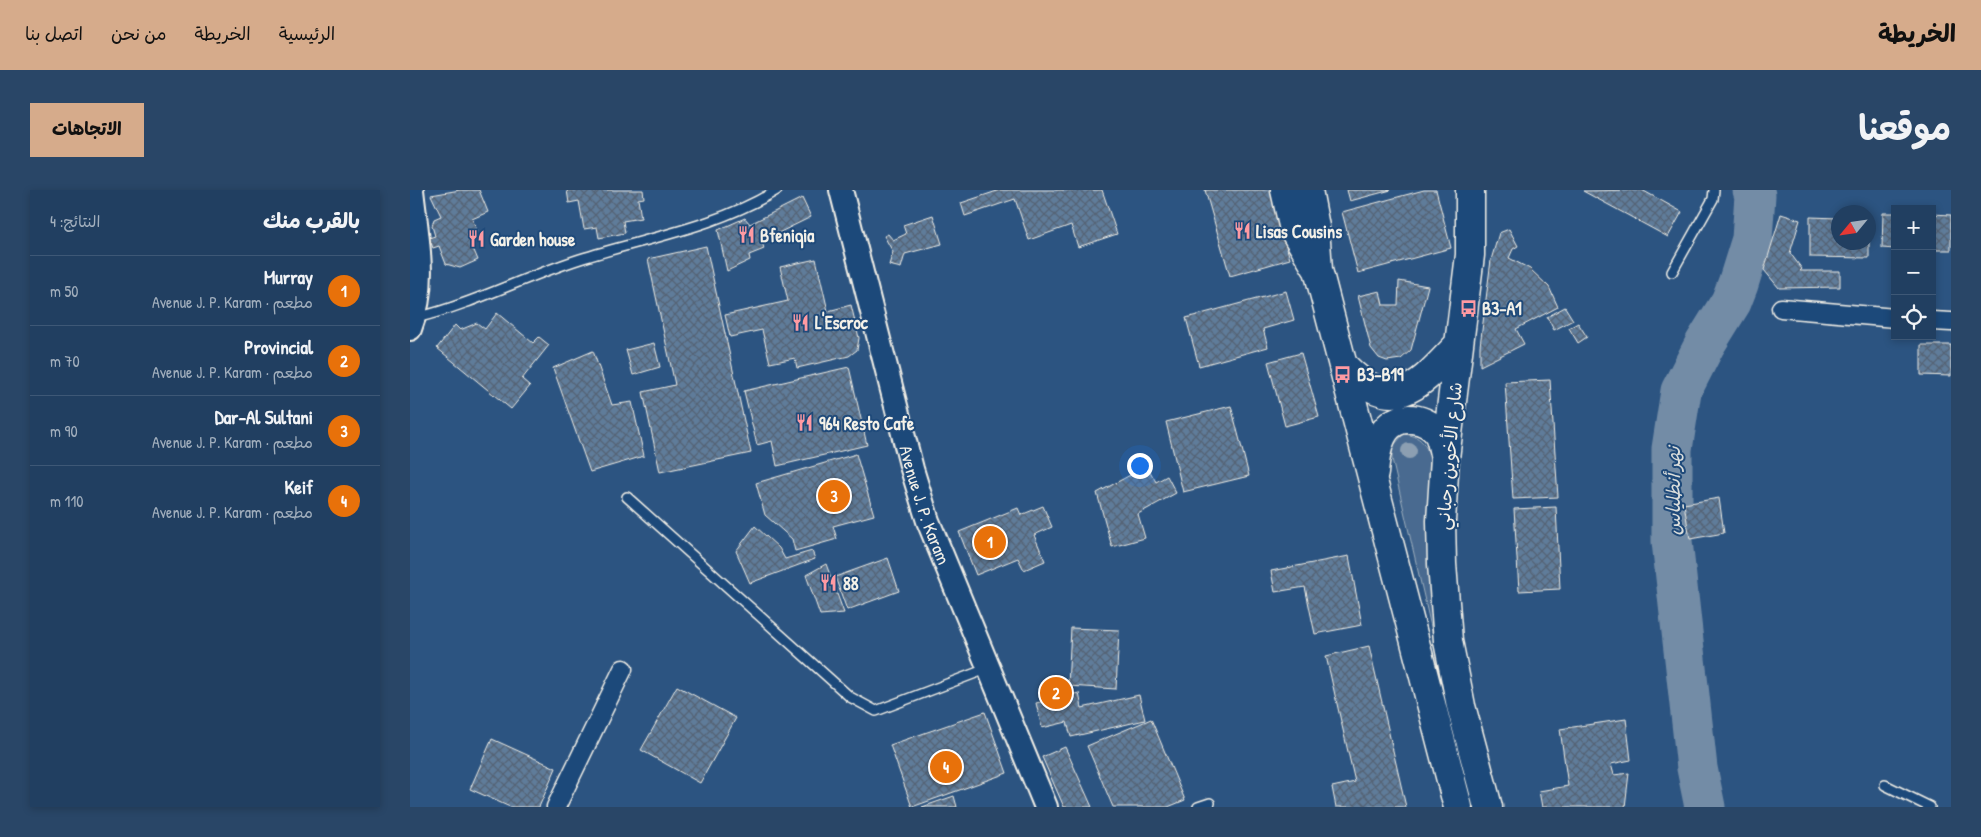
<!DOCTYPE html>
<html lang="ar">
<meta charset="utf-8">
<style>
:root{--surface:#213f61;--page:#294667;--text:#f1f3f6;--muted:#a2afbd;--line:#3e5876;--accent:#d6ab8b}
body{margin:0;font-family:"Patrick Hand","Playpen Sans Arabic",sans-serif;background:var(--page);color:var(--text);direction:rtl}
.controls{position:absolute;right:15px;top:15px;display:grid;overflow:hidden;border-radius:0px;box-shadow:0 2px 8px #0003}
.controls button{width:45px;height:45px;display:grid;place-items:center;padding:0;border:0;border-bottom:1px solid var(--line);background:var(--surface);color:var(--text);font:25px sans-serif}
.compass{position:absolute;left:1421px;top:15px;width:45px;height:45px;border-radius:50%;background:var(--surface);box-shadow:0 2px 8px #0003;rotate:241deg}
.you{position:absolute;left:729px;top:275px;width:18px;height:18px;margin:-12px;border:4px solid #fff;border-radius:50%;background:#1a73e8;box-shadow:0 0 0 8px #1a73e833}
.badge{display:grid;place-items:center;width:32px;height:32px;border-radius:50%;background:var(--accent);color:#fff;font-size:16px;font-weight:700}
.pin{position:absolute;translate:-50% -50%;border:2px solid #fff;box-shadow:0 1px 5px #0006}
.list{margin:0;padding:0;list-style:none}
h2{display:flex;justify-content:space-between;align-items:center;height:65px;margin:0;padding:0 20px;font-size:21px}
h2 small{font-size:16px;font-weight:400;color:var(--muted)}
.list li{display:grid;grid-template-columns:32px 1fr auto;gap:15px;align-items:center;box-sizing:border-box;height:70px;padding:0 20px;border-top:1px solid var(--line)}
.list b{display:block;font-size:19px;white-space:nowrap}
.list p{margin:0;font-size:16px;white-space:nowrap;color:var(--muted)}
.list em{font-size:16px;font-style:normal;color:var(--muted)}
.icon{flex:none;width:28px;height:28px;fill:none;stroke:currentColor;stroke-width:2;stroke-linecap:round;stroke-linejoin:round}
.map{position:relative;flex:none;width:1541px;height:617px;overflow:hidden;direction:ltr;border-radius:0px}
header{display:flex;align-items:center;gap:30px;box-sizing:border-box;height:70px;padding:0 25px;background:var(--accent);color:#111}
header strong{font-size:24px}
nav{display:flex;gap:28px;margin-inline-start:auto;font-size:18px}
.intro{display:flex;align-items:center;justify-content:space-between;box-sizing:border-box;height:120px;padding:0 30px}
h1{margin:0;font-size:35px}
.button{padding:12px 22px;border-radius:0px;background:var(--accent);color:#111;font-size:18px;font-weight:700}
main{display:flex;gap:30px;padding:0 30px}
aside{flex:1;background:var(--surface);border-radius:0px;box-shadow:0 2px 8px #0003}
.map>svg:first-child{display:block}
.green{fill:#496b90;stroke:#9eaebc}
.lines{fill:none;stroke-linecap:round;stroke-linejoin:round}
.river{stroke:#738ca6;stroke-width:41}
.building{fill:url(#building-cross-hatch);stroke:#f4f1e8}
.service-casing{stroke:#f4f1e8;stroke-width:12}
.minor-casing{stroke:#f4f1e8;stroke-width:21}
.tertiary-casing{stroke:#f4f1e8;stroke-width:26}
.trunk-casing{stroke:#f4f1e8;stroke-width:31}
.service{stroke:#1f4a7a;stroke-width:9}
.minor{stroke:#1f4a7a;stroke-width:18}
.tertiary{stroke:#1f4a7a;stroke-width:22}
.trunk{stroke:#1f4a7a;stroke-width:28}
.tree{fill:#8c9fb2}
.labels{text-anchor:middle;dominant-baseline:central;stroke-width:4;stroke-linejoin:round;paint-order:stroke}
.poi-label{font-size:18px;font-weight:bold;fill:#f4f1e8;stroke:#1f4a7a;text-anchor:start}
.street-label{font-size:18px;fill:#f4f1e8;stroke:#1f4a7a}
.water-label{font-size:19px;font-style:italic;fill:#dadddb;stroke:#1f4a7a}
</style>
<header>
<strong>الخريطة</strong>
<nav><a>الرئيسية</a><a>الخريطة</a><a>من نحن</a><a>اتصل بنا</a></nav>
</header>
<div class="intro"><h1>موقعنا</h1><a class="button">الاتجاهات</a></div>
<main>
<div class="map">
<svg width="1541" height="617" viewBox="0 0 1541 617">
<defs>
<pattern id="building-cross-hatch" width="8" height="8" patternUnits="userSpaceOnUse" patternTransform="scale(1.25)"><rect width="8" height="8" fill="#5e7b9a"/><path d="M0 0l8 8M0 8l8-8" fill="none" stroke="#556474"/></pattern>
</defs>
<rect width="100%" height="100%" fill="#2c5481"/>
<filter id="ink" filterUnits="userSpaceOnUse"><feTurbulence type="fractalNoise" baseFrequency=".02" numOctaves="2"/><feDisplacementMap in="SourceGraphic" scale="10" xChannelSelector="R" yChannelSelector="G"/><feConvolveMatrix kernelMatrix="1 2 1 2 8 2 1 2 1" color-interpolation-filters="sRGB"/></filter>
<g filter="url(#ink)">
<path class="green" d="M994 244C1011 246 1015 253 1021 269L1028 467 982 269V257Z"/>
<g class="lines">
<path class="river" d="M1295 617 1287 578 1262 351V259L1271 201 1295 154 1321 112 1328 94 1342 49 1345 5 1343 0"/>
</g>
<path class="building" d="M50 0H69L78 22 62 29 67 40 57 44 68 70 50 78 36 74 29 56 23 58 19 48 25 46 22 36 24 29 31 26 21 5Z
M157 0H233L234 8 228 9 231 28 213 31 215 43 189 48 187 37 174 39 169 11 159 13Z
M590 0H692L707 44 668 57 661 35 619 50 605 9 555 26 551 13Z
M795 0H860L880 69 820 86Z
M937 0H981L940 11Z
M1014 0H1026L1041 58 948 83 932 22Z
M1232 0 1272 22 1258 47 1173 1Z
M392 8 401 27 352 51 354 59 339 65 340 70 317 81 308 40 335 28 340 34Z
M1473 23H1485V59L1472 58Z
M1371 24 1390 30 1380 63 1392 79 1390 81H1430V97L1369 98 1354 80Z
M1522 24 1541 25V60H1522Z
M523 25 532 54 495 64 491 78 479 75 483 62 474 46 478 44 483 50 496 44 493 35Z
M1400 27 1428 28V52H1458L1459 28V68L1400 67Z
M1099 39 1108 56 1103 59 1099 68 1120 79 1139 97 1148 117 1106 139 1114 154 1070 176V156L1081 70 1089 43Z
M296 56 341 263 250 282 233 202 265 195 238 69Z
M406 69 418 121 441 115 449 148 447 160 439 166 387 178 385 168 360 173 352 140 320 147 315 125 378 111 370 77Z
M989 91 1018 96 1001 160 991 169 977 171 969 168 961 158 948 106 970 101 973 115H988Z
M876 101 884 130 853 139 858 157 789 176 776 128Z
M1155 117 1163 130 1144 140 1137 127Z
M87 123 123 153 129 147 139 155 112 189 120 196 101 219 27 158 45 135 50 140 67 133 75 139Z
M1168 133 1177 147 1168 153 1159 138Z
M244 153 250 177 223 185 216 160Z
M1511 155H1541V186L1511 185Z
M183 161 202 215 222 212 234 266 180 282 143 178Z
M891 163 909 227 875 236 858 172Z
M439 177 457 255 367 276 362 251 347 255 334 201Z
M1140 190 1148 307 1103 309 1095 192Z
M821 216 839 286 773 302 756 232Z
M446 264 464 325 423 336 427 349 385 361 382 349 355 325 346 293Z
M737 276 746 292 757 286 766 303 728 324 735 348 702 357 687 303Z
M1309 308 1314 343 1280 349 1274 314Z
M633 316 642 337 624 345 635 371 614 380 608 368 566 385 549 342 608 318 611 325Z
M1146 317 1150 399 1109 401 1104 319Z
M345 336 369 358 375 369 402 361 405 369 340 393 326 361Z
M939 366 952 435 905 444 895 397 865 402 861 381Z
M478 368 489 401 437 420 425 387Z
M416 374 434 423 410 425 396 385Z
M661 438 709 440 706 499 658 496Z
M959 456 996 617H926L922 597 945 592 916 466Z
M267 496 326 528 290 593 231 560Z
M669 503 672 518 729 505 735 530 661 547 657 532 632 538 626 513Z
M575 522 597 583 502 617 480 555Z
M741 529 775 610 758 617H703L677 556Z
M1216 529 1221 570 1201 574 1204 585 1219 583 1215 617H1132L1129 601 1158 596 1150 539Z
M82 549 146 578 129 617H100L60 599Z
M655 557 682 617H654L632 567Z
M544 606 547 617H512Z"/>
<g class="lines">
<defs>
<path id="service" d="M1262 82 1303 9 1304 0
M6 128C63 114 114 87 170 69 237 48 307 37 367 0
M217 307 440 507 466 521 579 478
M1475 595 1520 617
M788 617 800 613"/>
<path id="minor" d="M1371 118 1485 128
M1522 131 1541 132
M146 617 213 479"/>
<g id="tertiary">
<path id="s1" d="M431 0 502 279 518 331 636 617"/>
<path d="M0 139C18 94 7 47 2 0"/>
</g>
<path id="trunk" d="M875 0 884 40 906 77
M898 0 905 37 908 80 1048 617
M1060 0V65L1035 268 1031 331 1032 374 1038 451 1051 516 1078 617
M934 176C985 228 1009 196 1049 154
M964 283C965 269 967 253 975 241 988 222 1018 227 1029 245 1032 252 1033 261 1035 268"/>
</defs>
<use href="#service" class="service-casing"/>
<use href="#minor" class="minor-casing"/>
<use href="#tertiary" class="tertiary-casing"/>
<use href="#trunk" class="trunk-casing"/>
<use href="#service" class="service"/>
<use href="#minor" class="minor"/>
<use href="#tertiary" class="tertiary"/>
<use href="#trunk" class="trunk"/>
</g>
<circle class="tree" cx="999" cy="261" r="8"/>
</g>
<defs>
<symbol id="restaurant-bare" viewBox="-9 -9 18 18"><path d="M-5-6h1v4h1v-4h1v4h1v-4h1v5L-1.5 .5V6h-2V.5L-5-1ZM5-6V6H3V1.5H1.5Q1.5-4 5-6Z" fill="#ff9aa2" stroke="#1f4a7a" stroke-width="2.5" paint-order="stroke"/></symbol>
<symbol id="bus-bare" viewBox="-9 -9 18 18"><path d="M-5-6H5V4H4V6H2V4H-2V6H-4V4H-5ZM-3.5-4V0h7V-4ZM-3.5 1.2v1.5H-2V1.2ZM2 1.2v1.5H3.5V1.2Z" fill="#ff9aa2" stroke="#1f4a7a" stroke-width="2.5" paint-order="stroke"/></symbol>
</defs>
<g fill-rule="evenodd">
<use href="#restaurant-bare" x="820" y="28" width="25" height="25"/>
<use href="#restaurant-bare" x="324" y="32" width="25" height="25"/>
<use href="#restaurant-bare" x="54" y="36" width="25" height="25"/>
<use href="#bus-bare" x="1046" y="106" width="25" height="25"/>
<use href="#restaurant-bare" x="378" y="120" width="25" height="25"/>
<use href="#bus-bare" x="920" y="172" width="25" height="25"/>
<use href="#restaurant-bare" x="382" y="220" width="25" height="25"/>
<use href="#restaurant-bare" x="406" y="380" width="25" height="25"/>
</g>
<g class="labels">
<g class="poi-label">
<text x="846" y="41">Lisas Cousins</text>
<text x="350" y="45">Bfeniqia</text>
<text x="80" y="49">Garden house</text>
<text x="1072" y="118">B3-A1</text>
<text x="405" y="132">L'Escroc</text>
<text x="947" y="184">B3-B19</text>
<text x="409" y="233">964 Resto Cafe</text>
<text x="433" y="393">88</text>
</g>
<g class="street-label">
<text transform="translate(1039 266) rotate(-85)">شارع الأخوين رحباني</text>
<text stroke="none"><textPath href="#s1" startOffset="326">Avenue J. P. Karam</textPath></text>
</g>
<g class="water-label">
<text transform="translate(1263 301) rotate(-90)">نهر أنطلياس</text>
</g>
</g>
</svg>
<div class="controls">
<button>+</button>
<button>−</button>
<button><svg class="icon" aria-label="locate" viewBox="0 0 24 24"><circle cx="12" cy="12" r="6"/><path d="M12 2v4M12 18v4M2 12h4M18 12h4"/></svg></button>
</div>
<svg class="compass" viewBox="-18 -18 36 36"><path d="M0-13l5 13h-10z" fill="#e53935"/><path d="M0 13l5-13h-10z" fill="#a2afbd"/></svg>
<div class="you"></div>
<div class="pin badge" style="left:580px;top:352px;background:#e8710a">1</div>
<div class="pin badge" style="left:646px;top:503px;background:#e8710a">2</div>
<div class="pin badge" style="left:424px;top:306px;background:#e8710a">3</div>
<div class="pin badge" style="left:536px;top:577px;background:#e8710a">4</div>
</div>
<aside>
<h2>بالقرب منك<small>النتائج: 4</small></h2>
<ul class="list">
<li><span class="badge" style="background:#e8710a">1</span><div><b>Murray</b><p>مطعم · Avenue J. P. Karam</p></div><em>50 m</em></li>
<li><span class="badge" style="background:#e8710a">2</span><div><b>Provincial</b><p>مطعم · Avenue J. P. Karam</p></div><em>70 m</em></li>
<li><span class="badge" style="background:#e8710a">3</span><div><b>Dar-Al Sultani</b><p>مطعم · Avenue J. P. Karam</p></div><em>90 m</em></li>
<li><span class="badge" style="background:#e8710a">4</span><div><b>Keif</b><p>مطعم · Avenue J. P. Karam</p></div><em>110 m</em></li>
</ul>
</aside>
</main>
